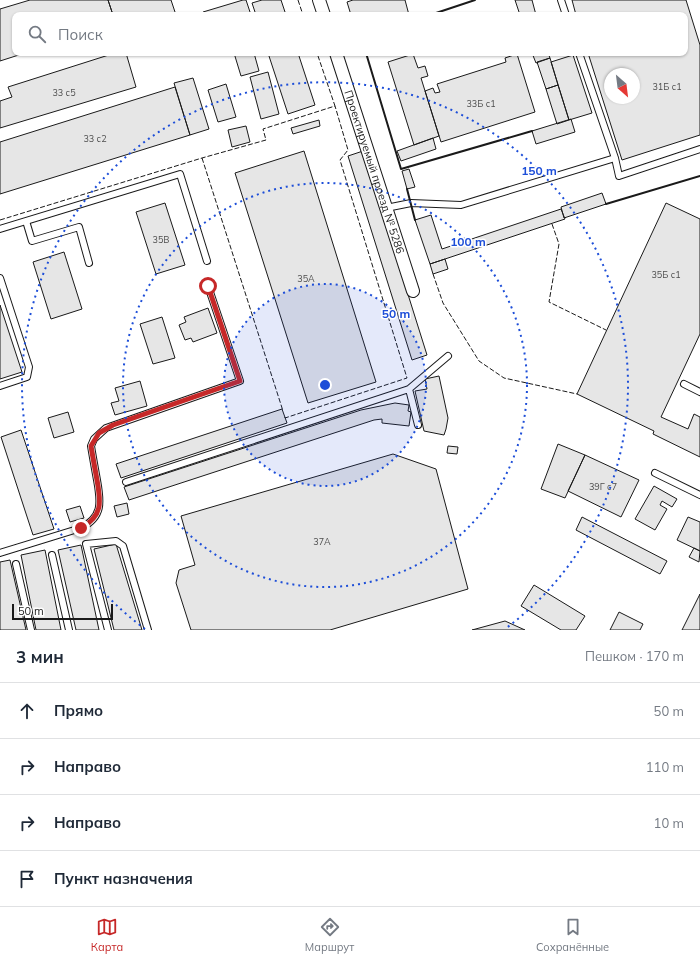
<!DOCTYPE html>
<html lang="ru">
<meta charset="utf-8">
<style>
:root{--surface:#fff;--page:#f6f6f7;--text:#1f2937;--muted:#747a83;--line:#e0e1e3;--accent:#c62828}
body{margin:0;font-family:Mulish,sans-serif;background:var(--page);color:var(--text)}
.compass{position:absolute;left:604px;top:68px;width:36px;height:36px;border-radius:50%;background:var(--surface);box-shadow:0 1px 3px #0004;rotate:152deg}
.scale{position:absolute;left:12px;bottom:10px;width:101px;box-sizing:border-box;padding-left:4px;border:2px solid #1a1a1a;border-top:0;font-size:11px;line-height:14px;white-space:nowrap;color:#1a1a1a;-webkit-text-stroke:3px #fff;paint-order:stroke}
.stop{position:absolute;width:12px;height:12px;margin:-9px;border:3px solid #c62828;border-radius:50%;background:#fff}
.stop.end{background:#c62828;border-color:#fff;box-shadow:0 1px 4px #0008}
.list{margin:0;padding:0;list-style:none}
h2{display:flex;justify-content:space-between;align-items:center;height:52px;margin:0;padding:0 16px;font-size:17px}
h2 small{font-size:13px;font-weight:400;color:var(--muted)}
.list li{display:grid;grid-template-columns:26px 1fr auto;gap:12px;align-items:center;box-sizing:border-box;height:56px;padding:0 16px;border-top:1px solid var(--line)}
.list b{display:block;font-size:15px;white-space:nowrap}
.list em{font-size:13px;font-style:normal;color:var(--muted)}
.icon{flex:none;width:22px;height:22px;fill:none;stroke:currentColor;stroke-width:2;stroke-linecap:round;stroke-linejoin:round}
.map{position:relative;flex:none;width:700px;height:630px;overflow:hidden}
.search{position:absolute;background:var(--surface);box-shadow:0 1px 3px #0004;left:12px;right:12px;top:12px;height:44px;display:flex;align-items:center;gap:10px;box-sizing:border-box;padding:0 14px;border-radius:8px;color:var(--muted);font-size:15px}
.sheet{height:276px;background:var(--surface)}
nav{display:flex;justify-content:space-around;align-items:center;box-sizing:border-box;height:56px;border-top:1px solid var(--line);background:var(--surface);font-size:11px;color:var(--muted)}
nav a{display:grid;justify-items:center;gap:2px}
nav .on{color:var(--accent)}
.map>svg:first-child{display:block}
.building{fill:#e6e6e6;stroke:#1a1a1a;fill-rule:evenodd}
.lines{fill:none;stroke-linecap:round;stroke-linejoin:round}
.lane-casing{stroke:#1a1a1a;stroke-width:8}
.street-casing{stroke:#1a1a1a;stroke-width:14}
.lane{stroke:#fff;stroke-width:6}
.street{stroke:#fff;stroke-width:12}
.fence{stroke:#1a1a1a;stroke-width:1;stroke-dasharray:5 2;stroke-linecap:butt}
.wall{stroke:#1a1a1a;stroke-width:2}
.route{stroke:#c62828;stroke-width:5}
.ring{fill:none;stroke:#1d4ed8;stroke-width:2;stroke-dasharray:2 4}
.labels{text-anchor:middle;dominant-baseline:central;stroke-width:3;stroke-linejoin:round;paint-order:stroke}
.number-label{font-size:9px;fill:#4d4d4d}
.street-label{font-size:11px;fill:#1a1a1a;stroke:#fff}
.centre{fill:#1d4ed8;stroke:#fff;stroke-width:2}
.ring-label{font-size:12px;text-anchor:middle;font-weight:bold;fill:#1d4ed8;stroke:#fff;stroke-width:3;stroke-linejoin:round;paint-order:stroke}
</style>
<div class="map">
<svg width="700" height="630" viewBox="0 0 700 630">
<rect width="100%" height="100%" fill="#fff"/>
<path class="building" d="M30 0H108L113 15H15V53H25L0 61V9Z
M108 0H171L176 15H153L152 13 144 15H113Z
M243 0H246L251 15H204L203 12Z
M262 0H281L286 15H256L252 3Z
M353 0H405L409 15H351L347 2Z
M515 0H532L536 15H520Z
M572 0H686L700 45V135L622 160 588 53H685V15H576ZM610 74H634V98H610Z
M115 53H126L136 87 0 128V101L12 97 8 87Z
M234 53H254L259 71 241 76Z
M268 53H298L315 105 288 114Z
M532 53H548L550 58 536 63Z
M413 54 418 68 425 66 428 76 421 78 439 136 414 145 388 62Z
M517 54 535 112 441 142 425 91 433 88 435 93 440 92 437 84 506 62 505 58Z
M573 55 592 113 569 120 551 62Z
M550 58 558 85 546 89 537 62Z
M268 72 279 114 261 119 250 77Z
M193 78 209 129 190 135 174 83Z
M226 84 236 117 218 122 208 90Z
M558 85 569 120 557 124 546 89Z
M175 87 190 135 0 194V142Z
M571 119 575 132 536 144 532 131Z
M319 120 320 126 293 134 291 128Z
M246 126 250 142 232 147 228 130Z
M433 138 436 149 401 161 397 151Z
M304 151 376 382 308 403 235 173Z
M363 151 427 355 412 360 348 156Z
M409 169 415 187 407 189 402 171Z
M602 193 606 204 564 218 561 207Z
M165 203 185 265 156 274 136 212Z
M666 203 700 219V334L661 417 688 429 694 414 700 417V457L653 434 654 431 577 394Z
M561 209 565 219 430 264 415 220 431 215 442 249Z
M64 252 82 309 51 319 33 262Z
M445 259 448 269 433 274 430 264Z
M0 305 22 372 0 379Z
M208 308 217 333 193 342 191 338 185 340 179 325 186 322 184 317Z
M162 317 175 358 153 364 140 324Z
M439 376 448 418 446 429 444 435 424 431 415 391 427 389 425 379Z
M140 381 147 406 115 415 111 403 119 401 115 388Z
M395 403 409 405 408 411 411 412 409 426 382 423V419L374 420 129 500 124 487 361 410Z
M282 409 287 423 121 478 116 464Z
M68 412 74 432 54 438 48 418Z
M21 430 54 529 33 535 1 437Z
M558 444 585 455 565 498 541 489Z
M448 446 458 447 457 454 447 453Z
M393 454 436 469 468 589 330 630H191L176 583 179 570 195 565 181 516Z
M585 455 639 480 621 517 568 491Z
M654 486 677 499 672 507 662 501 660 505 667 509 655 530 635 519Z
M127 503 129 514 117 517 114 506Z
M80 506 84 518 70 522 66 510Z
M582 517 667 561 660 574 576 530Z
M688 517 700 522V551L677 540Z
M116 544 142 630H114L94 549Z
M81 545 99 630H76L58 550Z
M694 548 700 551 699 562 689 557Z
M45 550 61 630H36L21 555Z
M10 560 26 630H0V562Z
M534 585 585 616 576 630H561L521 606Z
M700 594V630H682Z
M619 612 643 624 640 630H610Z
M505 621 525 630H472Z"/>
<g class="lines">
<defs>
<path id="lane" d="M561 0 566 15
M579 53 615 158
M386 208 411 203 461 205 615 158 619 176 700 149
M26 221 32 241 79 227 89 263
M0 229 180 174 207 261
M0 278 29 367 27 377 0 386
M684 384 700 392
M409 389 418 425
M655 473 700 495
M126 482 409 389 448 356
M0 553 81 528C103 517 101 502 97 480 95 469 93 458 91 446L94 439 106 428 240 381 208 286
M52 555 69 630
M16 564 31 630
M108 630 86 544 116 541 123 546 148 630"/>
<g id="street">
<path d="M319 0 324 15"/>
<path id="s1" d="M336 53 413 291"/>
</g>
</defs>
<use href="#lane" class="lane-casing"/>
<use href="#street" class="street-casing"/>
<use href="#lane" class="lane"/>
<use href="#street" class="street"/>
<path class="fence" d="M298 0 303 15
M202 158 283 411
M0 220 202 158 266 140 263 129 335 106 317 53
M552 224 559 244 549 302 606 330
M433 274 443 303 479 361 504 378 577 394
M285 417V418L407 378 340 160 348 150 335 106"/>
<path class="wall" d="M430 15 475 0
M366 53 401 169 532 131
M407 189 415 220
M606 204 700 176"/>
</g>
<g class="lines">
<path class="route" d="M81 528C103 516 101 502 97 480 95 469 93 458 91 446L99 433 113 425 240 381 208 286"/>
</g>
<circle cx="325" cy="385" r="101" fill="#1d4ed8" fill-opacity=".12"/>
<g class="ring">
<circle cx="325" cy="385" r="101"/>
<circle cx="325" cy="385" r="202"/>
<path d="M145 629A303 303 0 1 1 505 629"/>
</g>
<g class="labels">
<g class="number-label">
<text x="667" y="86">31Б c1</text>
<text x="64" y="92">33 с5</text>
<text x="481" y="103">33Б с1</text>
<text x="95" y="138">33 с2</text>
<text x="161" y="239">35В</text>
<text x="666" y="274">35Б с1</text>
<text x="306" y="278">35А</text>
<text x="603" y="486">39Г с7</text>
<text x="322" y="541">37А</text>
</g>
<g class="street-label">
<text stroke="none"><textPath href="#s1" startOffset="125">Проектируемый проезд № 5286</textPath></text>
</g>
</g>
<circle cx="325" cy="385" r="6" class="centre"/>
<g class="ring-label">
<text x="539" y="175">150 m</text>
<text x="468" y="246">100 m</text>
<text x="396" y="318">50 m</text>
</g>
</svg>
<svg class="compass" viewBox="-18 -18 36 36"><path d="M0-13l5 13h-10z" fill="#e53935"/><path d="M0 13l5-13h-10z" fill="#747a83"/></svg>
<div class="scale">50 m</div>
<div class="stop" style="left:208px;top:286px"></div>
<div class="stop end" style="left:81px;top:528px"></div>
<div class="search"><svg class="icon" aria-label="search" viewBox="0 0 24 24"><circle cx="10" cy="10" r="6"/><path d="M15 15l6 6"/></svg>Поиск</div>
</div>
<section class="sheet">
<h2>3 мин<small>Пешком · 170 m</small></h2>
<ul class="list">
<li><svg class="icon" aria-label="ahead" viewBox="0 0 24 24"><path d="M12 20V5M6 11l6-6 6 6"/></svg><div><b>Прямо</b></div><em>50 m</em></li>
<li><svg class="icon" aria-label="right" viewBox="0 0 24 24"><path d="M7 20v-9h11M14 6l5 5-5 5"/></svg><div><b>Направо</b></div><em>110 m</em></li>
<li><svg class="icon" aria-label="right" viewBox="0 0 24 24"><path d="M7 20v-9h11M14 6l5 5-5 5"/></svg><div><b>Направо</b></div><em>10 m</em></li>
<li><svg class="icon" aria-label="arrive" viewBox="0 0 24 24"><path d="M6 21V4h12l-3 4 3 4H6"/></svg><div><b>Пункт назначения</b></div></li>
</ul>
</section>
<nav>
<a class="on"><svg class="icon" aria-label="map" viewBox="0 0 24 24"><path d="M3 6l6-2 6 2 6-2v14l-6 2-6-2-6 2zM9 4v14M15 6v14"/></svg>Карта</a>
<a><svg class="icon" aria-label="directions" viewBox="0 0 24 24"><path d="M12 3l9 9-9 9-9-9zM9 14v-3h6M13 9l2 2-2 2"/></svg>Маршрут</a>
<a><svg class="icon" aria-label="saved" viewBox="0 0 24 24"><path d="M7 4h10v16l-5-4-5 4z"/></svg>Сохранённые</a>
</nav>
